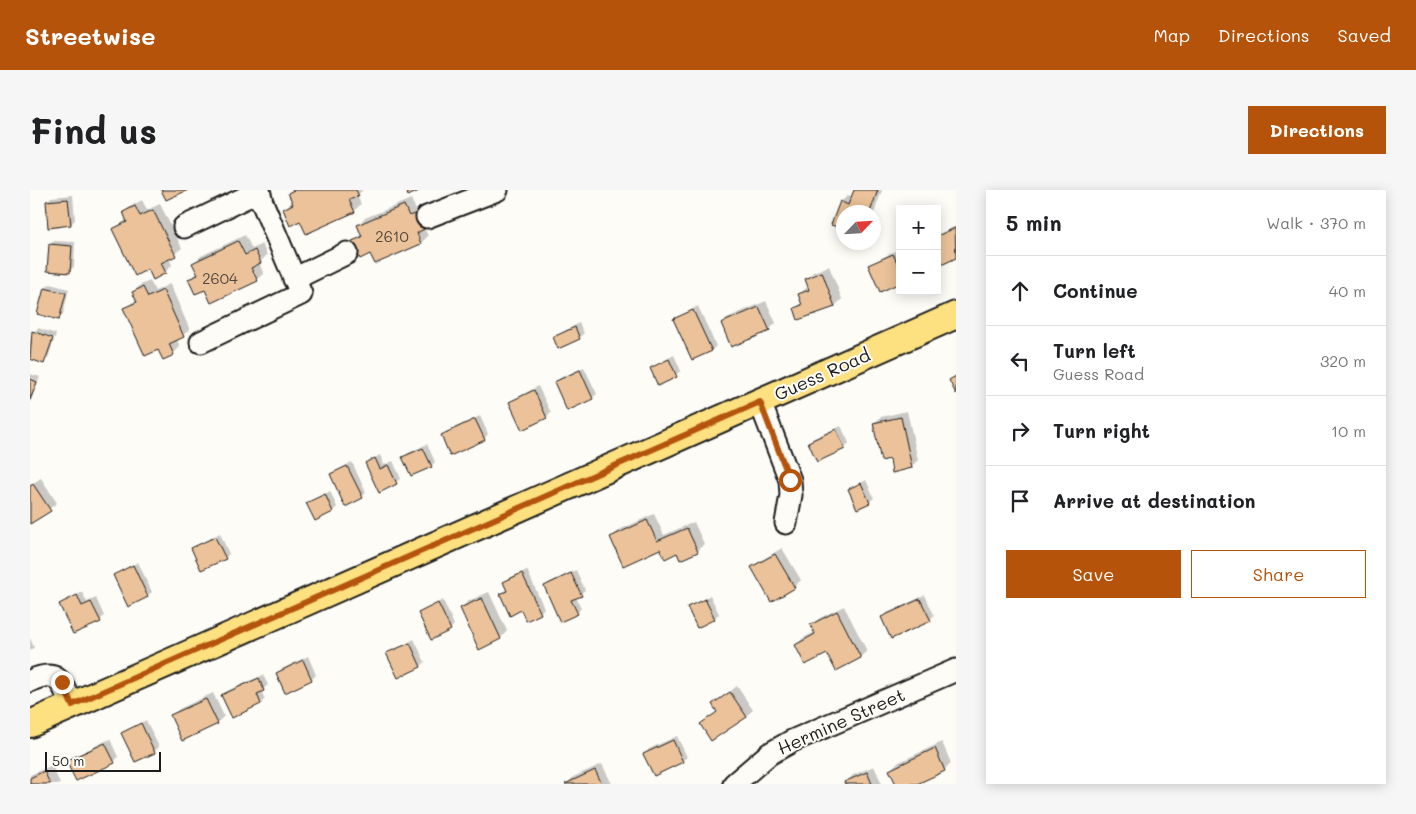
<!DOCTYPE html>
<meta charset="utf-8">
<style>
:root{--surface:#fff;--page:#f6f6f6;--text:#202124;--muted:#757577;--line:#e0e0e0;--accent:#b45309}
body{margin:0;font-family:Mali,sans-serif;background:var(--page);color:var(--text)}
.controls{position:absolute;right:15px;top:15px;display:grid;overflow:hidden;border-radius:0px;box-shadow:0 2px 12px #0003}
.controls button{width:45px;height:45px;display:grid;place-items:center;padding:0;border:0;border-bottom:1px solid var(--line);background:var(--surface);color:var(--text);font:25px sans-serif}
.compass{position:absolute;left:806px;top:15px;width:45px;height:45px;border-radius:50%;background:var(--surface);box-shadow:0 2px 12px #0003;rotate:65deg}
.scale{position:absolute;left:15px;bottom:12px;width:116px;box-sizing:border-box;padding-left:5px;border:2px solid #1c1c1c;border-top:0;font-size:14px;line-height:18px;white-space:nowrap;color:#1c1c1c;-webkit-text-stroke:4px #fdfcf7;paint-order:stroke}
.stop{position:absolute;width:15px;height:15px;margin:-11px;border:4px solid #b45309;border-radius:50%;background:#fff}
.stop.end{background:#b45309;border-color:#fff;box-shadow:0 1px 5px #0008}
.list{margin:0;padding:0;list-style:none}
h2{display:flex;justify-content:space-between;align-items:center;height:65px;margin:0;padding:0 20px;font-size:21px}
h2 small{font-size:16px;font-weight:400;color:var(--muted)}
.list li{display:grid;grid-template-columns:32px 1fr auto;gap:15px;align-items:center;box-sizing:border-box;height:70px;padding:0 20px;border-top:1px solid var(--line)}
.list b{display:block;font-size:19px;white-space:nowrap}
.list p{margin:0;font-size:16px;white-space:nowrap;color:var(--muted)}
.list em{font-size:16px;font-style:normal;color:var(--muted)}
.actions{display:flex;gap:10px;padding:15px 20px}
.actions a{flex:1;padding:11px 0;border:1px solid var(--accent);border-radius:0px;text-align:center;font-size:18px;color:var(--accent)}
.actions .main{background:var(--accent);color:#fff}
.icon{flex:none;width:28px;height:28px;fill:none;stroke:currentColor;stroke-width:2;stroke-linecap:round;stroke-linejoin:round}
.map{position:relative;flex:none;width:926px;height:594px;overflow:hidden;border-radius:0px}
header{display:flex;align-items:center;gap:30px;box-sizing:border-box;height:70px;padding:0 25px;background:var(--accent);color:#fff}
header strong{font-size:24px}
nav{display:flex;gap:28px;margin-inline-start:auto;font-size:18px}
.intro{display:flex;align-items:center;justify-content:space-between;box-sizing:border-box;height:120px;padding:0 30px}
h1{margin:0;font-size:35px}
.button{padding:12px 22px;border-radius:0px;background:var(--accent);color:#fff;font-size:18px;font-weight:700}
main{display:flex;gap:30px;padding:0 30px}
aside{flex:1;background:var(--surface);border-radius:0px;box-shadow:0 2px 12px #0003}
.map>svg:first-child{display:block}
.shadow{fill:#0003}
.building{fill:#ebc29a;stroke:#1c1c1c}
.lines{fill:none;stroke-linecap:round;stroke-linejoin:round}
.minor-casing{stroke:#1c1c1c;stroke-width:25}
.major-casing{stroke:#1c1c1c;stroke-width:30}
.minor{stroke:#fdfcf7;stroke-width:21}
.major{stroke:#fde080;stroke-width:26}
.route{stroke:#b45309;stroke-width:6}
.labels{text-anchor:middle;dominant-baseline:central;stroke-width:4;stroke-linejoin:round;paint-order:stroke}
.number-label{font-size:15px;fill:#50463c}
.street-label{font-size:18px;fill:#1c1c1c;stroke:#fdfcf7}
</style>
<header>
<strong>Streetwise</strong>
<nav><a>Map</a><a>Directions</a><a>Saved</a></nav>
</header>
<div class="intro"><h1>Find us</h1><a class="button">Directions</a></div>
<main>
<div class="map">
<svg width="926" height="594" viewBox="0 0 926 594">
<rect width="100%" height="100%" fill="#fdfcf7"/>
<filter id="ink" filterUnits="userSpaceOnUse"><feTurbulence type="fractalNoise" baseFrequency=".02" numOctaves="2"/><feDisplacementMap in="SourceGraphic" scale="10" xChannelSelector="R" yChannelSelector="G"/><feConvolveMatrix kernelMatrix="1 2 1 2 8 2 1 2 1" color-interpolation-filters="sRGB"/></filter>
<g filter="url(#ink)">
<path class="shadow" d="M262 0H333L327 5 331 14 324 21 271 29 254 19 263 11 259 3Z
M825 0H852L844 23 814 22 811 12 818 5 823 7Z
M43 5 45 30 41 34 17 11 21 7Z
M381 9 386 20 396 16 403 30 394 38 398 46 391 53 346 73 341 62 324 52 332 44 328 35 335 28Z
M112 10 117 20 130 14 152 58 139 68 142 75 135 82 119 78 83 39 97 29 94 22 101 16Z
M926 36V67L907 76V45Z
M215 45 222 59 232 54 237 65 229 73 234 84 227 90 175 98 160 90 168 82 164 73 171 66Z
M24 51 45 52 44 77 39 81 20 55Z
M867 60 870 66V91L839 75Z
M799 76 812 109 805 116 769 129 765 119 772 112 769 104 779 96 777 89 783 82Z
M120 91 125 101 140 94 160 140 147 149 150 157 143 164 129 158 95 118 107 109 104 102 110 95Z
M20 94 39 99 33 124 28 129 15 98Z
M736 111 746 133 739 140 692 134 699 127Z
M668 116 686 156 682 160 645 129Z
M549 133 554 143 549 148 524 147Z
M8 138 26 144 25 148 5 141Z
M4 141V143L24 150 18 168 13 172 0 168V152Z
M644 165 651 181 629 194 621 178Z
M554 177 567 204 562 208 526 193 530 188Z
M0 184 10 187 0 213Z
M508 196 521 223 516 227 480 212Z
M877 221 888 270 881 277 861 268 844 233 851 227Z
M450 226 458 244 454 249 412 245 417 241Z
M811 236 819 253 815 258 788 270 779 253 784 248Z
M397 254 405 272 401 276 374 267 378 263Z
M350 265 354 275 363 271 371 289 349 302 336 273Z
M322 272 336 303 332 307 301 284Z
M11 288 27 313 0 333V295Z
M836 290 844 308 839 312 820 299Z
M300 301 307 317 303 321 278 313Z
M624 324 634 345 664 332 674 354 668 361 651 368 648 362 582 347 589 340Z
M190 343 199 364 195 368 162 358Z
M752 358 771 390 764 397 723 378 730 371Z
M108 372 122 402 117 406 84 385Z
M497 380 514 418 510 423 491 419 471 404 477 399 474 393 479 388Z
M546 380 555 400 546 407 551 418 547 423 515 396 520 392Z
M52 402 57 412 66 408 74 426 70 431 31 414Z
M459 402 477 441 471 448 431 418 438 411Z
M680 405 689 424 684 428 659 417Z
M895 405 904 425 900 430 852 428 857 423Z
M413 410 424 435 420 439 389 423Z
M814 416 837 461 830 467 766 455 773 448 785 442 782 435 788 429Z
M0 448 4 457 0 461Z
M384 449 395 472 391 476 358 464Z
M278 466 286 485 282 489 256 501 247 483 252 479Z
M233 485 238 495 231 501 235 509 231 513 193 506 197 501Z
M707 496 723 520 716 526 671 534 688 521 684 514Z
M183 503 194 526 187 533 142 525 149 519Z
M116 530 129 557 124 562 93 543Z
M647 546 657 567 652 571 615 564 619 559Z
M80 549 88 567 84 572 38 571 42 567Z
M912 552 921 573 914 580 884 594H867L860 580 867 573Z
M572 574 582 594H537L543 587Z
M22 575 30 594H0V585Z
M844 576 852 594H817L816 592 823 585Z"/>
<path class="building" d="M131 0H158L136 10Z
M264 0H326L329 6 319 10 325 22 276 44 270 31 260 36 253 19 263 14 258 3Z
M376 0H391L378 6Z
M824 0H848L840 22H814V39L801 35 810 11 818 15Z
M38 9 41 35 18 38 16 11Z
M374 15 379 26 389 22 396 38 387 43 391 54 345 74 340 64 330 69 322 51 332 47 327 35Z
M105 16 110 26 123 20 146 66 131 73 136 83 123 90 118 79 105 86 82 39 97 32 93 22Z
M925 38 926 68 907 77V46Z
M208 51 215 65 225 60 231 73 221 78 228 91 181 113 175 100 165 104 158 89 168 85 162 73Z
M19 54 42 56 40 83 17 81Z
M863 64 870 79V93L850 102 838 75Z
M792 82 805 117 768 130 764 118 772 115 768 104 779 100 775 89Z
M113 97 118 107 133 100 154 147 139 154 144 165 133 170 128 160 115 166 93 118 107 112 102 102Z
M14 98 36 103 29 130 7 124Z
M729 117 740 141 701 157 691 133Z
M663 120 682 161 662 170 643 129Z
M545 137 550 149 528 159 523 147Z
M2 141 23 148 14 174 0 169Z
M639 169 647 187 628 196 620 178Z
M550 180 563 209 537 221 524 192Z
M926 186V204L919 190Z
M0 189 7 192 0 210Z
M504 200 517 228 492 240 479 212Z
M871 227 882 278 862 283 860 269 851 271 843 233Z
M445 229 455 250 420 266 411 245Z
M806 239 815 259 787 272 778 252Z
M393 258 402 277 381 286 372 267Z
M345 268 350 279 358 275 367 294 349 303 335 273Z
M317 276 333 308 315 317 300 284Z
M831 293 840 313 827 319 818 299Z
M3 294 21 321 0 334V296Z
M295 304 303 322 285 331 276 313Z
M617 330 627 351 657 338 668 362 650 370 647 363 635 369 630 359 593 376 580 347Z
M185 347 196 369 171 380 161 358Z
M745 364 765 398 741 412 721 377Z
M103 375 118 407 98 417 83 385Z
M492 383 511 424 496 431 491 420 480 426 470 404 477 401 473 392Z
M541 383 552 406 541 410 548 424 530 432 514 396Z
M47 405 52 416 61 412 71 432 43 444 29 414Z
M452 408 471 449 449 460 430 418Z
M675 409 685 429 667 438 657 417Z
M890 409 901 431 861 449 851 427Z
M408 413 421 440 401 450 388 423Z
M807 421 831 468 806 481 797 464 775 475 765 455 785 444 780 435Z
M380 453 391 477 368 488 356 463Z
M273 470 282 490 255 503 246 483Z
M229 488 234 501 227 504 231 514 202 528 191 505Z
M700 502 717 527 681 551 670 534 687 522 682 514Z
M176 509 188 534 152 551 140 525Z
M111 533 125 563 105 572 91 543Z
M643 550 653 572 624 586 613 564Z
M75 553 85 573 46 591 36 571Z
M905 558 915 581 887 594H866L859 580Z
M565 580 572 594H535Z
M14 581 20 594H0V588Z
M837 582 842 594H815L814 592Z"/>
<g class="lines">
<defs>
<path id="minor" d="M397 27 467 0
M154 37 229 1
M264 89 317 63
M171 152 271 104 232 12 229 0
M730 212 760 290 761 305 756 333
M0 491C28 478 31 491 42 515
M704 594 739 564 762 551 926 480"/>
<path id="major" d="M0 534 926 125"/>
</defs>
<use href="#minor" class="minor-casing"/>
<use href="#major" class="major-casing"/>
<use href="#minor" class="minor"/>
<use href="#major" class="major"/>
</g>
</g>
<g class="lines" filter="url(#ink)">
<path class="route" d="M32 492 42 515 730 212 760 290"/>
</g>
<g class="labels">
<g class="number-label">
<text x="362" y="46">2610</text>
<text x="190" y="88">2604</text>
</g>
<g class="street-label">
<text transform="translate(792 184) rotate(-24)">Guess Road</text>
<text transform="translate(811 531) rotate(-24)">Hermine Street</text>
</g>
</g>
</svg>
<div class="controls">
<button>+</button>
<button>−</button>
</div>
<svg class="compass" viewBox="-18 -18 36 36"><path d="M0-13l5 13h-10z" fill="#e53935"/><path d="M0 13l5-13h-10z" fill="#757577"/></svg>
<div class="scale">50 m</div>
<div class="stop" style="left:760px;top:290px"></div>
<div class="stop end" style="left:32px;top:492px"></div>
</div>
<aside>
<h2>5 min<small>Walk · 370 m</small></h2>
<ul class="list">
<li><svg class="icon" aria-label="ahead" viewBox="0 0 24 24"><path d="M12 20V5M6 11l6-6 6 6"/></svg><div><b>Continue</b></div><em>40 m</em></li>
<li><svg class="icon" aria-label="left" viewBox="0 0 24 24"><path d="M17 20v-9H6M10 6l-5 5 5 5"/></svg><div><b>Turn left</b><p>Guess Road</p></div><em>320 m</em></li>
<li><svg class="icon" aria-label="right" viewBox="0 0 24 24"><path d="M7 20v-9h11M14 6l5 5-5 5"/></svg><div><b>Turn right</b></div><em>10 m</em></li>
<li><svg class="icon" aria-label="arrive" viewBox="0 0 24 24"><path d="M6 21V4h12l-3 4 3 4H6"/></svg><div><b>Arrive at destination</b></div></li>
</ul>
<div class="actions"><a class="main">Save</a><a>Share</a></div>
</aside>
</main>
